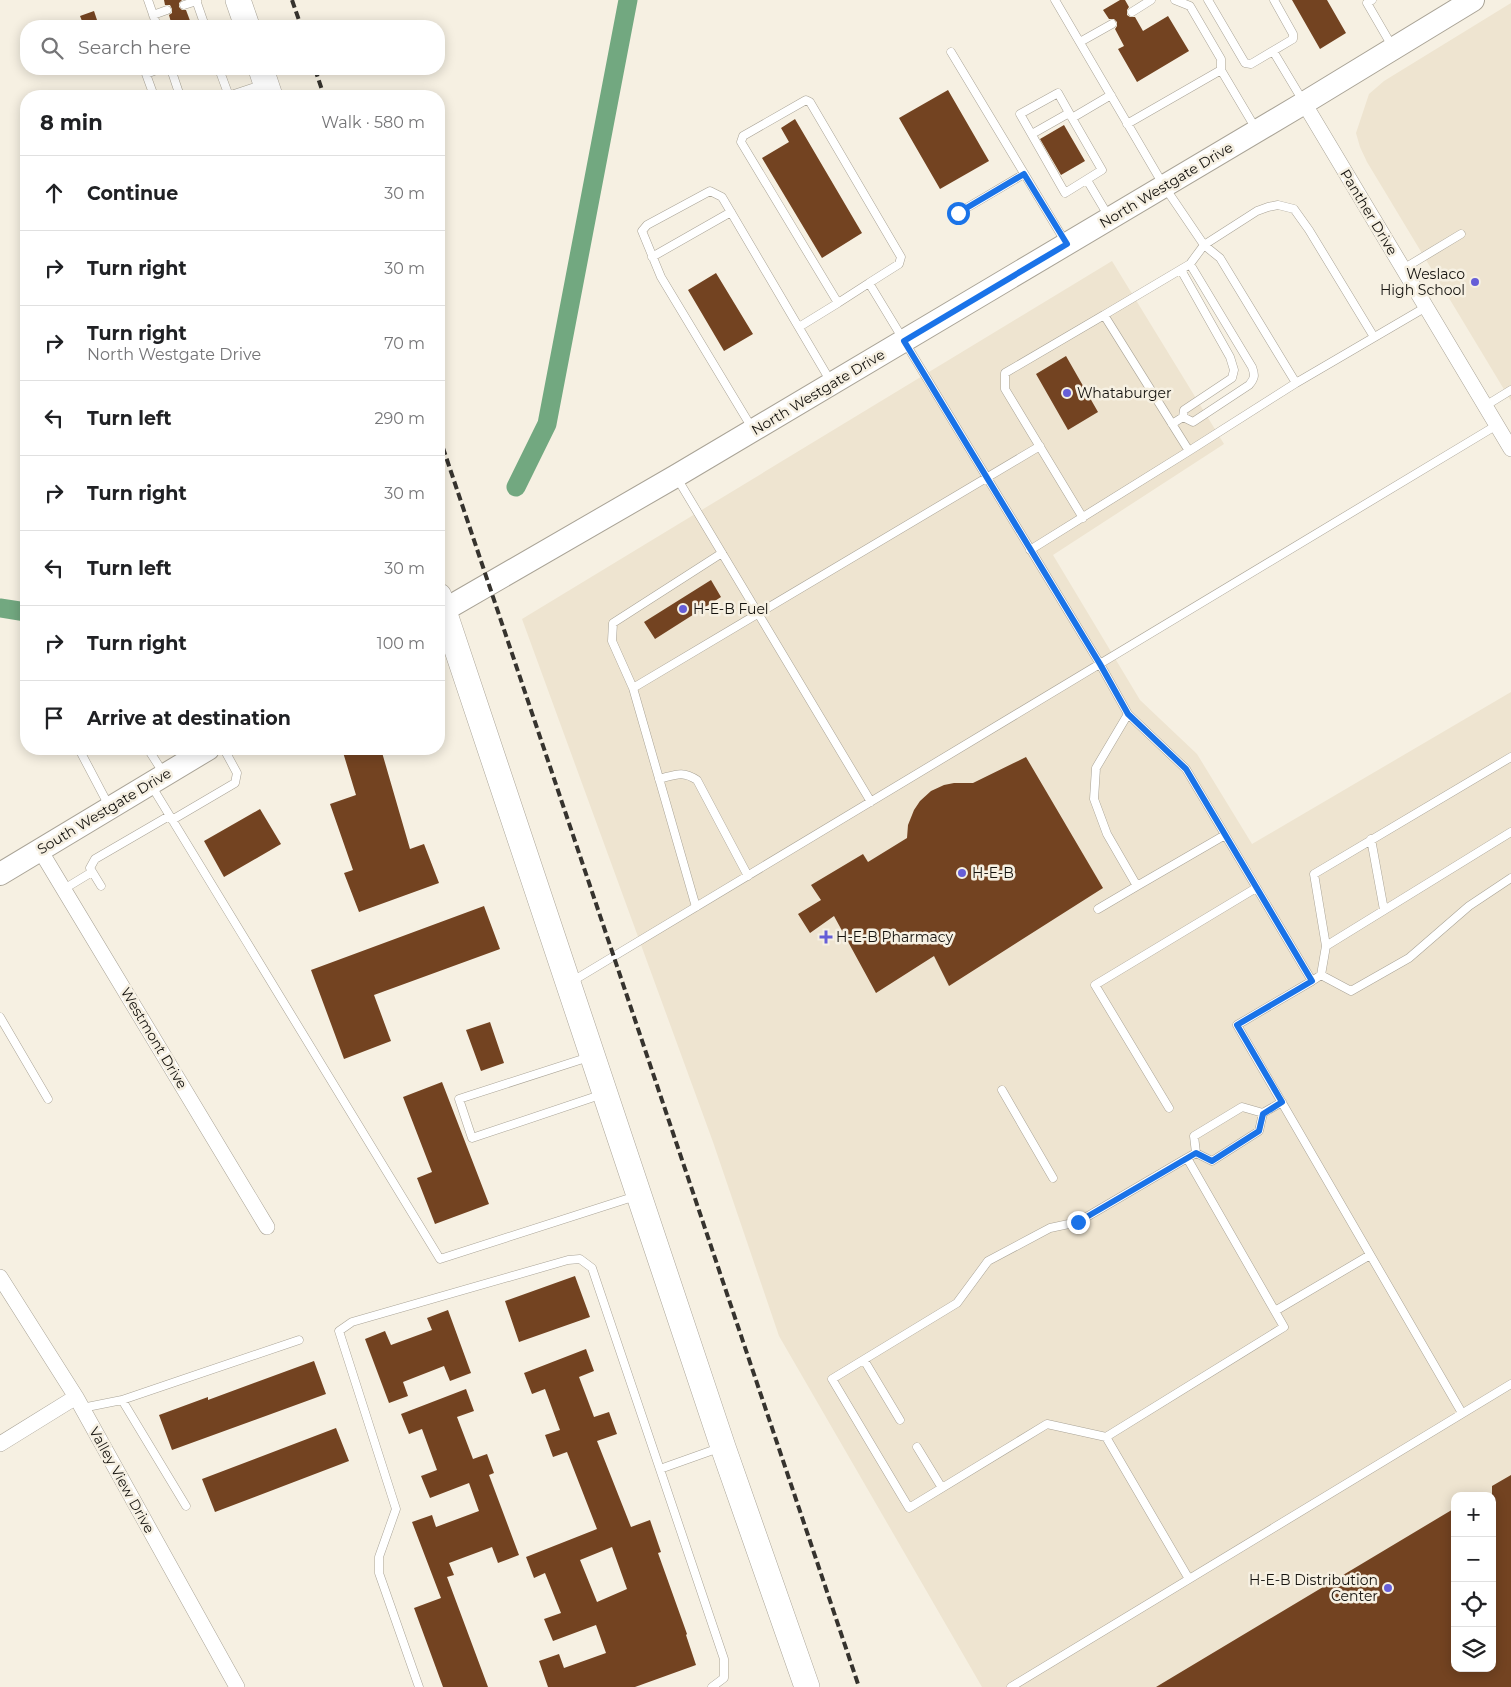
<!DOCTYPE html>
<meta charset="utf-8">
<style>
:root{--surface:#fff;--page:#f6f6f6;--text:#202124;--muted:#757577;--line:#e0e0e0}
body{margin:0;font-family:Montserrat,sans-serif;background:var(--page);color:var(--text)}
.controls{position:absolute;right:15px;bottom:15px;display:grid;overflow:hidden;border-radius:10px;box-shadow:0 2px 12px #0003}
.controls button{width:45px;height:45px;display:grid;place-items:center;padding:0;border:0;border-bottom:1px solid var(--line);background:var(--surface);color:var(--text);font:25px sans-serif}
.stop{position:absolute;width:15px;height:15px;margin:-11px;border:4px solid #1a73e8;border-radius:50%;background:#fff}
.stop.end{background:#1a73e8;border-color:#fff;box-shadow:0 1px 5px #0008}
.list{margin:0;padding:0;list-style:none}
h2{display:flex;justify-content:space-between;align-items:center;height:65px;margin:0;padding:0 20px;font-size:21px}
h2 small{font-size:16px;font-weight:400;color:var(--muted)}
.list li{display:grid;grid-template-columns:32px 1fr auto;gap:15px;align-items:center;box-sizing:border-box;height:75px;padding:0 20px;border-top:1px solid var(--line)}
.list b{display:block;font-size:19px;white-space:nowrap}
.list p{margin:0;font-size:16px;white-space:nowrap;color:var(--muted)}
.list em{font-size:16px;font-style:normal;color:var(--muted)}
.icon{flex:none;width:28px;height:28px;fill:none;stroke:currentColor;stroke-width:2;stroke-linecap:round;stroke-linejoin:round}
.map{position:relative;flex:none;width:1511px;height:1687px;overflow:hidden}
.search{position:absolute;background:var(--surface);box-shadow:0 2px 12px #0003;left:20px;top:20px;width:425px;height:55px;display:flex;align-items:center;gap:12px;box-sizing:border-box;padding:0 18px;border-radius:20px;color:var(--muted);font-size:19px}
.panel{position:absolute;background:var(--surface);box-shadow:0 2px 12px #0003;left:20px;top:90px;width:425px;height:665px;border-radius:20px}
.map>svg:first-child{display:block}
.built{fill:#eee4d0;fill-rule:evenodd}
.lines{fill:none;stroke-linecap:round;stroke-linejoin:round}
.canal{stroke:#72a880;stroke-width:19}
.building{fill:#734321;fill-rule:evenodd}
.lane-casing{stroke:#a9a396;stroke-width:9}
.street-casing{stroke:#a9a396;stroke-width:16}
.secondary-casing{stroke:#a9a396;stroke-width:24}
.primary-casing{stroke:#a9a396;stroke-width:26}
.lane{stroke:#fff;stroke-width:8}
.street{stroke:#fff;stroke-width:15}
.secondary{stroke:#fff;stroke-width:22}
.primary{stroke:#fff;stroke-width:25}
.rail{stroke:#36332e;stroke-width:4;stroke-dasharray:8 4;stroke-linecap:butt}
.route{stroke:#1a73e8;stroke-width:6}
.poi-dot{fill:#665ed7;stroke:#f6f0e2;stroke-width:2}
.labels{text-anchor:middle;dominant-baseline:central;stroke-width:5;stroke-linejoin:round;paint-order:stroke}
.street-label{font-size:14px;fill:#15130f;stroke:#f6f0e2}
.poi-label{font-size:14px;fill:#15130f;stroke:#f6f0e2;text-anchor:start}
</style>
<div class="map">
<svg width="1511" height="1687" viewBox="0 0 1511 1687">
<rect width="100%" height="100%" fill="#f6f0e2"/>
<path class="built" d="M1511 3V401L1367 162 1360 147 1356 133 1369 94 1384 81Z
M1112 261 1224 444 1053 555 1140 700 1197 754 1252 844 1511 692V1687H982L779 1336 713 1142 522 619ZM1455 1496H1492V1668H1455Z"/>
<g class="lines">
<path class="canal" d="M516 487 547 424 628 0
M0 608 26 612"/>
</g>
<path class="building" d="M164 0H182L179 3V7L182 10H186L192 26H172L169 15 172 13V9L170 5H165Z
M1120 0H1125L1129 7 1127 10V15L1130 17H1135L1143 31 1168 16 1189 51 1137 82 1118 49 1124 46 1115 29 1117 26V22L1114 19H1109L1103 10Z
M1292 0H1327L1346 33 1320 49Z
M94 11 99 26H84L80 16Z
M948 90 989 161 940 189 899 118Z
M795 119 862 233 822 258 762 158 789 142 781 128Z
M1064 125 1085 161 1061 175 1040 139Z
M716 273 753 334 724 351 688 290Z
M1066 356 1098 412 1068 430 1036 374Z
M711 580 721 597 655 639 644 622Z
M342 749H381L410 849 424 844 439 883 359 912 344 873 353 870 330 804 356 795Z
M1026 757 1103 888 949 986 934 956 876 993 834 916 810 933 798 914 821 900 811 885 863 854 868 862 907 838 908 825 914 810 920 801 931 791 944 785 954 783H973Z
M260 809 281 844 224 877 204 841Z
M484 906 500 949 374 995 391 1041 344 1059 311 970Z
M490 1022 504 1063 481 1071 466 1030Z
M442 1082 489 1204 435 1224 417 1178 432 1172 403 1097Z
M575 1276 590 1317 519 1342 505 1301Z
M448 1310 471 1373 450 1381 444 1366 403 1382 408 1396 389 1403 365 1339 385 1331 391 1345 432 1330 427 1318Z
M586 1349 594 1371 579 1377 594 1417 609 1412 617 1434 597 1441 631 1527 650 1520 661 1552 658 1553 687 1634 686 1635 696 1665 635 1687H548L539 1661 559 1654 564 1668 606 1653 596 1625 553 1641 544 1619 561 1613 545 1573 534 1578 526 1557 597 1529 567 1452 553 1457 545 1435 560 1430 545 1389 532 1394 524 1373ZM612 1547 627 1589 597 1602 580 1560Z
M314 1361 326 1394 172 1450 159 1415 208 1397V1400Z
M466 1389 474 1411 457 1417 473 1459 487 1454 494 1473 489 1475 519 1555 498 1563 492 1547 449 1563 454 1575 447 1577 488 1687H443L414 1608 441 1598 412 1522 432 1515 436 1527 479 1511 469 1483 430 1498 421 1476 437 1470 422 1429 409 1434 401 1414Z
M336 1428 349 1461 215 1512 202 1479Z
M1511 1475V1687H1156L1455 1508V1668H1492V1486Z"/>
<g class="lines">
<defs>
<path id="lane" d="M148 0 157 26
M196 0 205 26
M1055 0 1164 186 1204 245 1220 258 1296 383 1426 307
M1175 0 1190 6 1221 59V70
M1208 0 1245 63 1251 64 1293 39V34L1274 0
M1372 0 1367 3 1392 46
M184 5 197 1
M1132 12 1151 0
M153 15 167 10
M1080 42 1112 24
M1273 51 1303 101
M951 52 1066 243
M171 69 180 96
M219 69 229 96
M154 96 146 74 159 69
M228 96 264 84
M1072 118 1058 93 1020 114 1065 193 1102 170 1072 118 1111 95
M1127 124 1221 70 1256 129
M1032 134 1069 113
M1087 180 1109 217
M958 213 1024 174
M652 257 731 212
M1403 269 1461 234
M1181 270 1230 357 1234 370 1232 378 1184 410 1183 417
M869 283 838 303 741 142 743 136 806 100 810 102 901 257 899 264 869 283 1100 664 1128 714 1186 769 1312 981 1321 975 1326 946 1511 832
M1104 315 1190 264 1204 245 1257 211 1268 207 1278 205 1294 209 1309 230 1374 337
M799 327 838 303
M1485 406 1511 390
M1172 424 1183 417 1193 422 1249 385C1255 378 1255 375 1252 367L1190 264
M752 428 661 277 642 231 647 225 710 191 722 197 831 382
M1189 451 1296 383
M677 478 871 802
M1030 550 1189 451 1104 315 1005 373V389L1083 518
M633 688 1040 446
M1128 714 1096 768 1094 799 1107 834 1137 886 1225 835
M79 749 109 806
M151 749 150 752 164 774
M659 779C675 775 682 770 697 780L748 876
M151 785 440 1259 636 1196
M172 820 235 783 237 773 224 749
M1371 839 1384 910
M101 886 90 868 95 859 169 816
M64 889 92 872
M696 907 633 688 612 641 613 623 722 553
M1098 909 1137 886
M1326 946 1314 874 1511 757
M1321 975 1351 991 1409 958 1469 906 1511 878
M1312 981 1237 1025 1462 1413
M571 982 1497 425
M0 1017 48 1099
M589 1057 459 1099 472 1138 603 1094
M1002 1090 1053 1178
M1169 1108 1095 985 1256 888
M1196 1153 1212 1161 1259 1131 1263 1113 1282 1102
M1196 1153 1194 1136 1242 1107 1263 1113
M1187 1158 1284 1327 1106 1437 1047 1424 909 1508 832 1379 957 1303 988 1261 1050 1228 1078 1222 1187 1158 1196 1153
M1275 1311 1370 1255
M864 1360 900 1420
M122 1400 186 1506
M82 1408 122 1400 299 1340
M1106 1437 1189 1579
M917 1447 942 1488
M660 1469 719 1448
M419 1687 379 1573V1557L396 1509 339 1331 352 1322 568 1260 580 1259 592 1268 724 1659V1678L712 1687
M1011 1687 1511 1384"/>
<path id="street" d="M1304 103 1511 449
M40 850 267 1227
M0 1277 76 1397 237 1687
M0 1444 76 1397"/>
<path id="secondary" d="M439 613 676 476 1304 103 1473 0
M0 874 208 749"/>
<path id="primary" d="M238 0 247 26
M261 69 270 96
M439 596 723 1447 807 1687"/>
</defs>
<use href="#lane" class="lane-casing"/>
<use href="#street" class="street-casing"/>
<use href="#secondary" class="secondary-casing"/>
<use href="#primary" class="primary-casing"/>
<use href="#lane" class="lane"/>
<use href="#street" class="street"/>
<use href="#secondary" class="secondary"/>
<use href="#primary" class="primary"/>
<path class="rail" d="M292 0 301 26
M315 69 324 96
M439 436 859 1687"/>
</g>
<g class="lines">
<path class="route" d="M958 213 1024 174 1067 244 904 341 1100 664 1128 714 1186 769 1312 981 1237 1025 1282 1102 1263 1114 1259 1131 1212 1161 1196 1153 1078 1222"/>
</g>
<g class="poi-dot">
<circle cx="1475" cy="282" r="5"/>
<circle cx="1067" cy="393" r="5"/>
<circle cx="683" cy="609" r="5"/>
<circle cx="962" cy="873" r="5"/>
<path d="M823.5 929.5h5v5h5v5h-5v5h-5v-5h-5v-5h5z"/>
<circle cx="1388" cy="1588" r="5"/>
</g>
<g class="labels">
<g class="street-label">
<text transform="translate(1166 185) rotate(-31)">North Westgate Drive</text>
<text transform="translate(1369 212) rotate(59)">Panther Drive</text>
<text transform="translate(818 392) rotate(-31)">North Westgate Drive</text>
<text transform="translate(104 811) rotate(-31)">South Westgate Drive</text>
<text transform="translate(154 1038) rotate(59)">Westmont Drive</text>
<text transform="translate(122 1480) rotate(61)">Valley View Drive</text>
</g>
<g class="poi-label">
<text x="1465" y="274" text-anchor="end">Weslaco<tspan x="1465" dy="16">High School</tspan></text>
<text x="1077" y="393">Whataburger</text>
<text x="693" y="609">H-E-B Fuel</text>
<text x="972" y="873">H-E-B</text>
<text x="836" y="937">H-E-B Pharmacy</text>
<text x="1378" y="1580" text-anchor="end">H-E-B Distribution<tspan x="1378" dy="16">Center</tspan></text>
</g>
</g>
</svg>
<div class="controls">
<button>+</button>
<button>−</button>
<button><svg class="icon" aria-label="locate" viewBox="0 0 24 24"><circle cx="12" cy="12" r="6"/><path d="M12 2v4M12 18v4M2 12h4M18 12h4"/></svg></button>
<button><svg class="icon" aria-label="layers" viewBox="0 0 24 24"><path d="M12 4l9 5-9 5-9-5zM3 14l9 5 9-5"/></svg></button>
</div>
<div class="stop" style="left:958px;top:213px"></div>
<div class="stop end" style="left:1078px;top:1222px"></div>
<div class="search"><svg class="icon" aria-label="search" viewBox="0 0 24 24"><circle cx="10" cy="10" r="6"/><path d="M15 15l6 6"/></svg>Search here</div>
<section class="panel">
<h2>8 min<small>Walk · 580 m</small></h2>
<ul class="list">
<li><svg class="icon" aria-label="ahead" viewBox="0 0 24 24"><path d="M12 20V5M6 11l6-6 6 6"/></svg><div><b>Continue</b></div><em>30 m</em></li>
<li><svg class="icon" aria-label="right" viewBox="0 0 24 24"><path d="M7 20v-9h11M14 6l5 5-5 5"/></svg><div><b>Turn right</b></div><em>30 m</em></li>
<li><svg class="icon" aria-label="right" viewBox="0 0 24 24"><path d="M7 20v-9h11M14 6l5 5-5 5"/></svg><div><b>Turn right</b><p>North Westgate Drive</p></div><em>70 m</em></li>
<li><svg class="icon" aria-label="left" viewBox="0 0 24 24"><path d="M17 20v-9H6M10 6l-5 5 5 5"/></svg><div><b>Turn left</b></div><em>290 m</em></li>
<li><svg class="icon" aria-label="right" viewBox="0 0 24 24"><path d="M7 20v-9h11M14 6l5 5-5 5"/></svg><div><b>Turn right</b></div><em>30 m</em></li>
<li><svg class="icon" aria-label="left" viewBox="0 0 24 24"><path d="M17 20v-9H6M10 6l-5 5 5 5"/></svg><div><b>Turn left</b></div><em>30 m</em></li>
<li><svg class="icon" aria-label="right" viewBox="0 0 24 24"><path d="M7 20v-9h11M14 6l5 5-5 5"/></svg><div><b>Turn right</b></div><em>100 m</em></li>
<li><svg class="icon" aria-label="arrive" viewBox="0 0 24 24"><path d="M6 21V4h12l-3 4 3 4H6"/></svg><div><b>Arrive at destination</b></div></li>
</ul>
</section>
</div>
